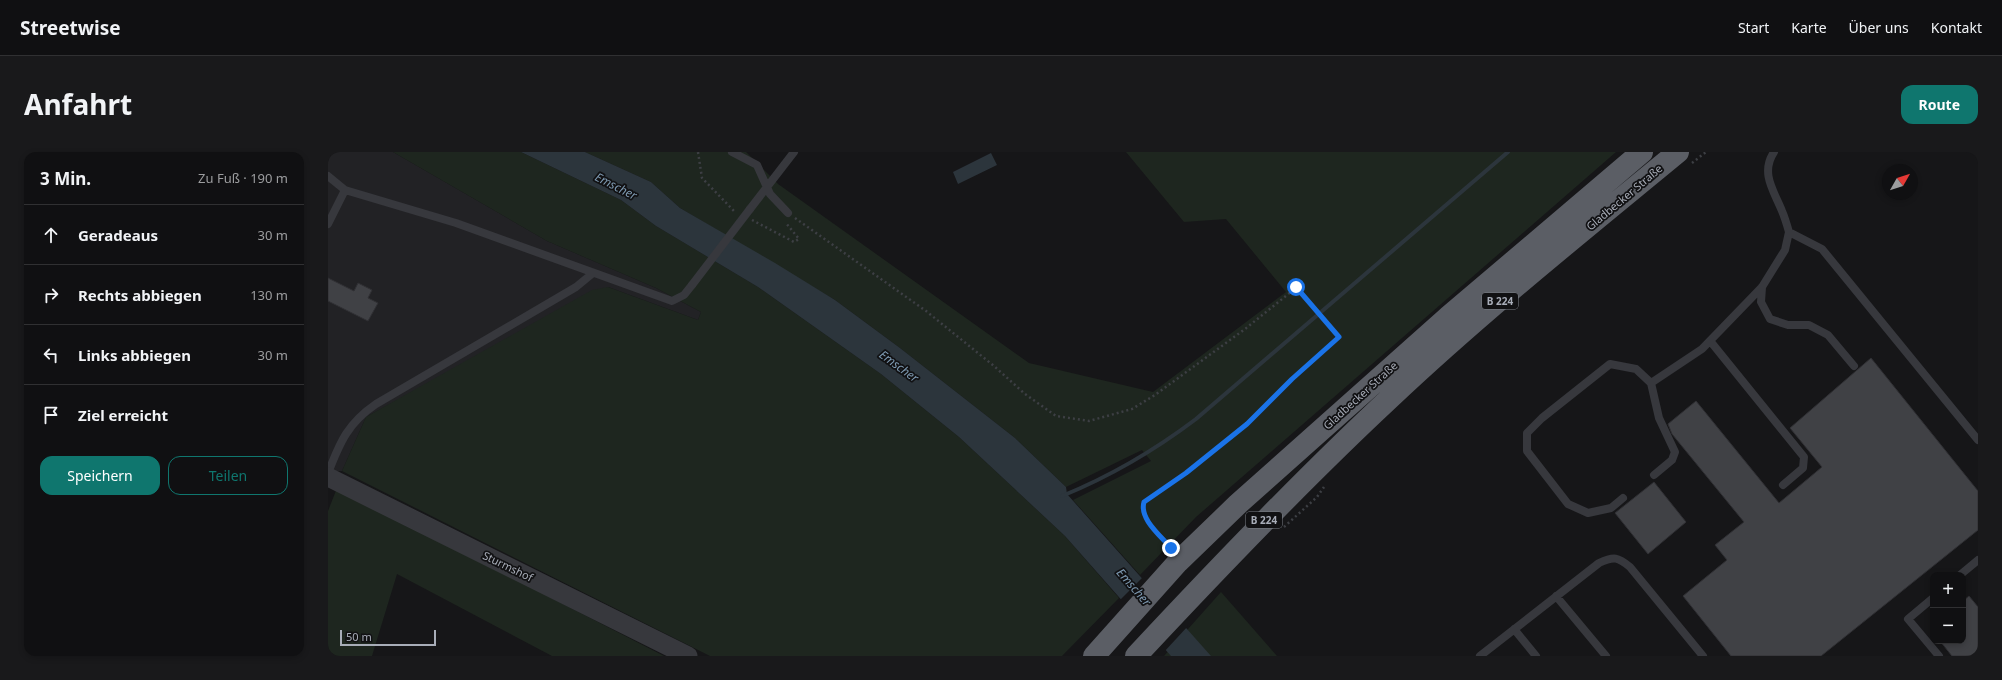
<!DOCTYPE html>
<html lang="de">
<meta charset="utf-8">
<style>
:root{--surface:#101012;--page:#19191b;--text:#f1f3f6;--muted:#9c9d9f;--line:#303032;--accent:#0f766e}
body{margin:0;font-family:"Noto Sans",sans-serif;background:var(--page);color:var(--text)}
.controls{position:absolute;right:12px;bottom:12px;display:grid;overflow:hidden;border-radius:8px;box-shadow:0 2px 6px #0003}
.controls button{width:36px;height:36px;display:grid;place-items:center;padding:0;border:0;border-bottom:1px solid var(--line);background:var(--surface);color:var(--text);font:20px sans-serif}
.compass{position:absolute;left:1554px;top:12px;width:36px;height:36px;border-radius:50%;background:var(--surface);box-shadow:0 2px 6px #0003;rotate:51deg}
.scale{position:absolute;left:12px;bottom:10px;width:96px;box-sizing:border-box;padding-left:4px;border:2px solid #a8adb8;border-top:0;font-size:11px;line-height:14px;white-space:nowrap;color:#a8adb8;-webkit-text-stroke:3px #111113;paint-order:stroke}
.stop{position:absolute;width:12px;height:12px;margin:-9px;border:3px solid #1a73e8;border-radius:50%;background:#fff}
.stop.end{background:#1a73e8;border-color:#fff;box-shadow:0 1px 4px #0008}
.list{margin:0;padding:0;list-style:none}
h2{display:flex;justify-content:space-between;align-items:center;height:52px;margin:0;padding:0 16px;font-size:17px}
h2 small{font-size:13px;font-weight:400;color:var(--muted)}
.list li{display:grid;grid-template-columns:26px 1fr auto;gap:12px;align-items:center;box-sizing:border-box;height:60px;padding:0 16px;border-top:1px solid var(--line)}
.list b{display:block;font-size:15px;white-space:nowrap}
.list em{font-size:13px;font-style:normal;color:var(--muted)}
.actions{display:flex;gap:8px;padding:12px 16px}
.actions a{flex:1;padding:9px 0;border:1px solid var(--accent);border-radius:12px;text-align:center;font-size:14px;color:var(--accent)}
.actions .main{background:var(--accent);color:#fff}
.icon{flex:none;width:22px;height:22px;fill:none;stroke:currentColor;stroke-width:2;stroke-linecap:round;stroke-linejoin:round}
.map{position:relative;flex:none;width:1650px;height:504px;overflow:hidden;border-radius:12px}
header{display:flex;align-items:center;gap:24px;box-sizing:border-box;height:56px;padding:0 20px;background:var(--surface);border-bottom:1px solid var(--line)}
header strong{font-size:19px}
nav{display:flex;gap:22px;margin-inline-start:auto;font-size:14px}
.intro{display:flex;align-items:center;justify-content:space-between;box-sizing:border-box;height:96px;padding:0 24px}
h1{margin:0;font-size:28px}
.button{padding:10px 18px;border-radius:12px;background:var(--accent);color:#fff;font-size:14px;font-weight:700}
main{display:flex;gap:24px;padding:0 24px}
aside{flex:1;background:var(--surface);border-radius:12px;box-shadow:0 2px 6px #0003}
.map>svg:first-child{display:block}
.built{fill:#222225}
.green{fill:#1e261f}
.water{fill:#2c353c}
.pier{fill:#161618}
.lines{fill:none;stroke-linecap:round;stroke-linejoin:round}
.stream{stroke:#2c353c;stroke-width:4}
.building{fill:#404145;stroke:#303034}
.path{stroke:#3d3f44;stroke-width:2.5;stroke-dasharray:2 3;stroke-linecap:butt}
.service{stroke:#37383d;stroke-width:8}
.tertiary{stroke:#37383d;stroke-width:19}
.trunk{stroke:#5b5e65;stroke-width:22}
.service-bridge{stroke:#37383d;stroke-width:8}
.route{stroke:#1a73e8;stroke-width:5}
.labels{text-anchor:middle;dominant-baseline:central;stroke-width:3.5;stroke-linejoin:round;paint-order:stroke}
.shield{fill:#111113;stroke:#7b7e86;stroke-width:1}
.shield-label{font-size:10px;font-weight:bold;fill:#a8adb8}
.street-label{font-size:11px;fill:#a8adb8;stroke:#111113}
.water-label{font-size:12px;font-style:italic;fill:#7f9bb3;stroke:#111113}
</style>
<header>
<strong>Streetwise</strong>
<nav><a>Start</a><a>Karte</a><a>Über uns</a><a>Kontakt</a></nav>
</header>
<div class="intro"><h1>Anfahrt</h1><a class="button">Route</a></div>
<main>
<aside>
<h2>3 Min.<small>Zu Fuß · 190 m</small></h2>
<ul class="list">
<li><svg class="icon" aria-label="ahead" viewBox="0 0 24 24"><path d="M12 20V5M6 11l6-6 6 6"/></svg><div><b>Geradeaus</b></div><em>30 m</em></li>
<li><svg class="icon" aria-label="right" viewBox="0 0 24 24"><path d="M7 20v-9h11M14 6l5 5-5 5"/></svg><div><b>Rechts abbiegen</b></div><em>130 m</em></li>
<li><svg class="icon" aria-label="left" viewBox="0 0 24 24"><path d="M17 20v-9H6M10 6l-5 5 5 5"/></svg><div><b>Links abbiegen</b></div><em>30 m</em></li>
<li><svg class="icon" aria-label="arrive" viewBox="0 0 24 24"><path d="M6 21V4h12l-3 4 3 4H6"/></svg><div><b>Ziel erreicht</b></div></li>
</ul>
<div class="actions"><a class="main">Speichern</a><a>Teilen</a></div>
</aside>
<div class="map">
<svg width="1650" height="504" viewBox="0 0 1650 504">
<rect width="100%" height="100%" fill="#161618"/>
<path class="built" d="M0 0H65L219 89 328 136 373 160 370 168 280 135 38 265 14 319 0 320Z"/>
<path class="green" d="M65 0H193L293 48 328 74 430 135 553 222 631 285 737 384 791 446 734 504H382L14 319 38 265 264 138 280 135 370 168 373 160 328 136 219 89Z
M257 0H418L450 32 701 211 825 240 958 140 898 67 856 70 798 0H1288L868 365 812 423 745 348 823 309 814 298 738 335 687 286 572 196 507 148 352 56 323 30Z
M9 336 336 504H224L69 422 44 504H0V359Z
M893 440 949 504H836Z"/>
<path class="water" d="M193 0H257L323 30 352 56 447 111 507 148 572 196 687 286 738 335 739 342 883 504H843L737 384 631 285 553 222 430 135 328 74 293 48Z
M663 1 669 13 630 32 625 20Z"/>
<path class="pier" d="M816 424 860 474 836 500 791 449Z"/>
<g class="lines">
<path class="stream" d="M734 344C783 324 827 298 868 267L1180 0"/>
</g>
<path class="building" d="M0 126 26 139 30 131 44 138 40 146 50 151 40 169 0 149Z
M1543 206 1650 339V378L1493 504H1403L1355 444 1399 408 1387 393 1416 370 1344 282 1340 272 1368 249 1451 351 1494 315 1462 276Z
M1326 330 1358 370 1320 402 1287 361Z
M1641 444 1650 455V504H1624L1612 489H1635V449Z"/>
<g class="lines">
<path class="path" d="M370 0 374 26 407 60
M1364 11 1378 0
M467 66 598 159 666 214 697 242 728 264 761 269 804 257 827 243 917 177 969 135 1011 185 964 227 919 272 858 321 816 350C812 367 832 382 842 394
M424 68 466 90 471 87 458 71
M956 375 989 345 996 335"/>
<path class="service" d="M404 0 429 13 442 42 460 61
M1446 0C1432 21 1446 39 1454 59 1457 66 1459 73 1461 80L1494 97 1650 288
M0 24 17 38 128 71 344 149 356 143 364 133
M422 57 466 0
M0 72 17 38
M1434 135 1433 150 1442 167 1460 173H1481L1500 183 1526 214
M1383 190 1476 305 1475 316 1455 333
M1323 231 1331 266 1347 300 1344 308 1326 323
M0 321C12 290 20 271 48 252L248 135 265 121
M1295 346 1283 356 1260 361 1240 352 1199 299V281L1214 266 1282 212 1308 217 1323 231 1374 197 1434 135 1457 98 1461 80
M1632 423 1650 408
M1228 444 1278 504
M1605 446 1580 467 1611 504
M1186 477 1208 504
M1152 504 1271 411C1286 404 1290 405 1302 415L1375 504"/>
<path class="tertiary" d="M0 325 360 504"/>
<path class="trunk" d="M766 504 850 410 910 352 1120 165 1314 0
M808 504C890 416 973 329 1061 247 1152 161 1253 80 1350 0"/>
<path class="service-bridge" d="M364 133 422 57"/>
</g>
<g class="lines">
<path class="route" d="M843 396C833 384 811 367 816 350L858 321 919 272 964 227 1011 185 968 135"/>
</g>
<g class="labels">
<g class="shield">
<rect x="1154" y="141" width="36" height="16" rx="3"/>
<rect x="918" y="360" width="36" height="16" rx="3"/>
</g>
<g class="shield-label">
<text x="1172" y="149">B 224</text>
<text x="936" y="368">B 224</text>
</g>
<g class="street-label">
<text transform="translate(1296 45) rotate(-40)">Gladbecker Straße</text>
<text transform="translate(1032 243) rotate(-42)">Gladbecker Straße</text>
<text transform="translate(180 414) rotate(26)">Sturmshof</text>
</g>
<g class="water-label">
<text transform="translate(288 34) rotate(27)">Emscher</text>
<text transform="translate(571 214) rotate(36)">Emscher</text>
<text transform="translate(806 435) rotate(49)">Emscher</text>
</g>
</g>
</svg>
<div class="controls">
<button>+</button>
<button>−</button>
</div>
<svg class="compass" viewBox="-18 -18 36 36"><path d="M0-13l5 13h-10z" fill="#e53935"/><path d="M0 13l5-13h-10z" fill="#9c9d9f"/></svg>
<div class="scale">50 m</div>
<div class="stop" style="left:968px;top:135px"></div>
<div class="stop end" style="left:843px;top:396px"></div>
</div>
</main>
